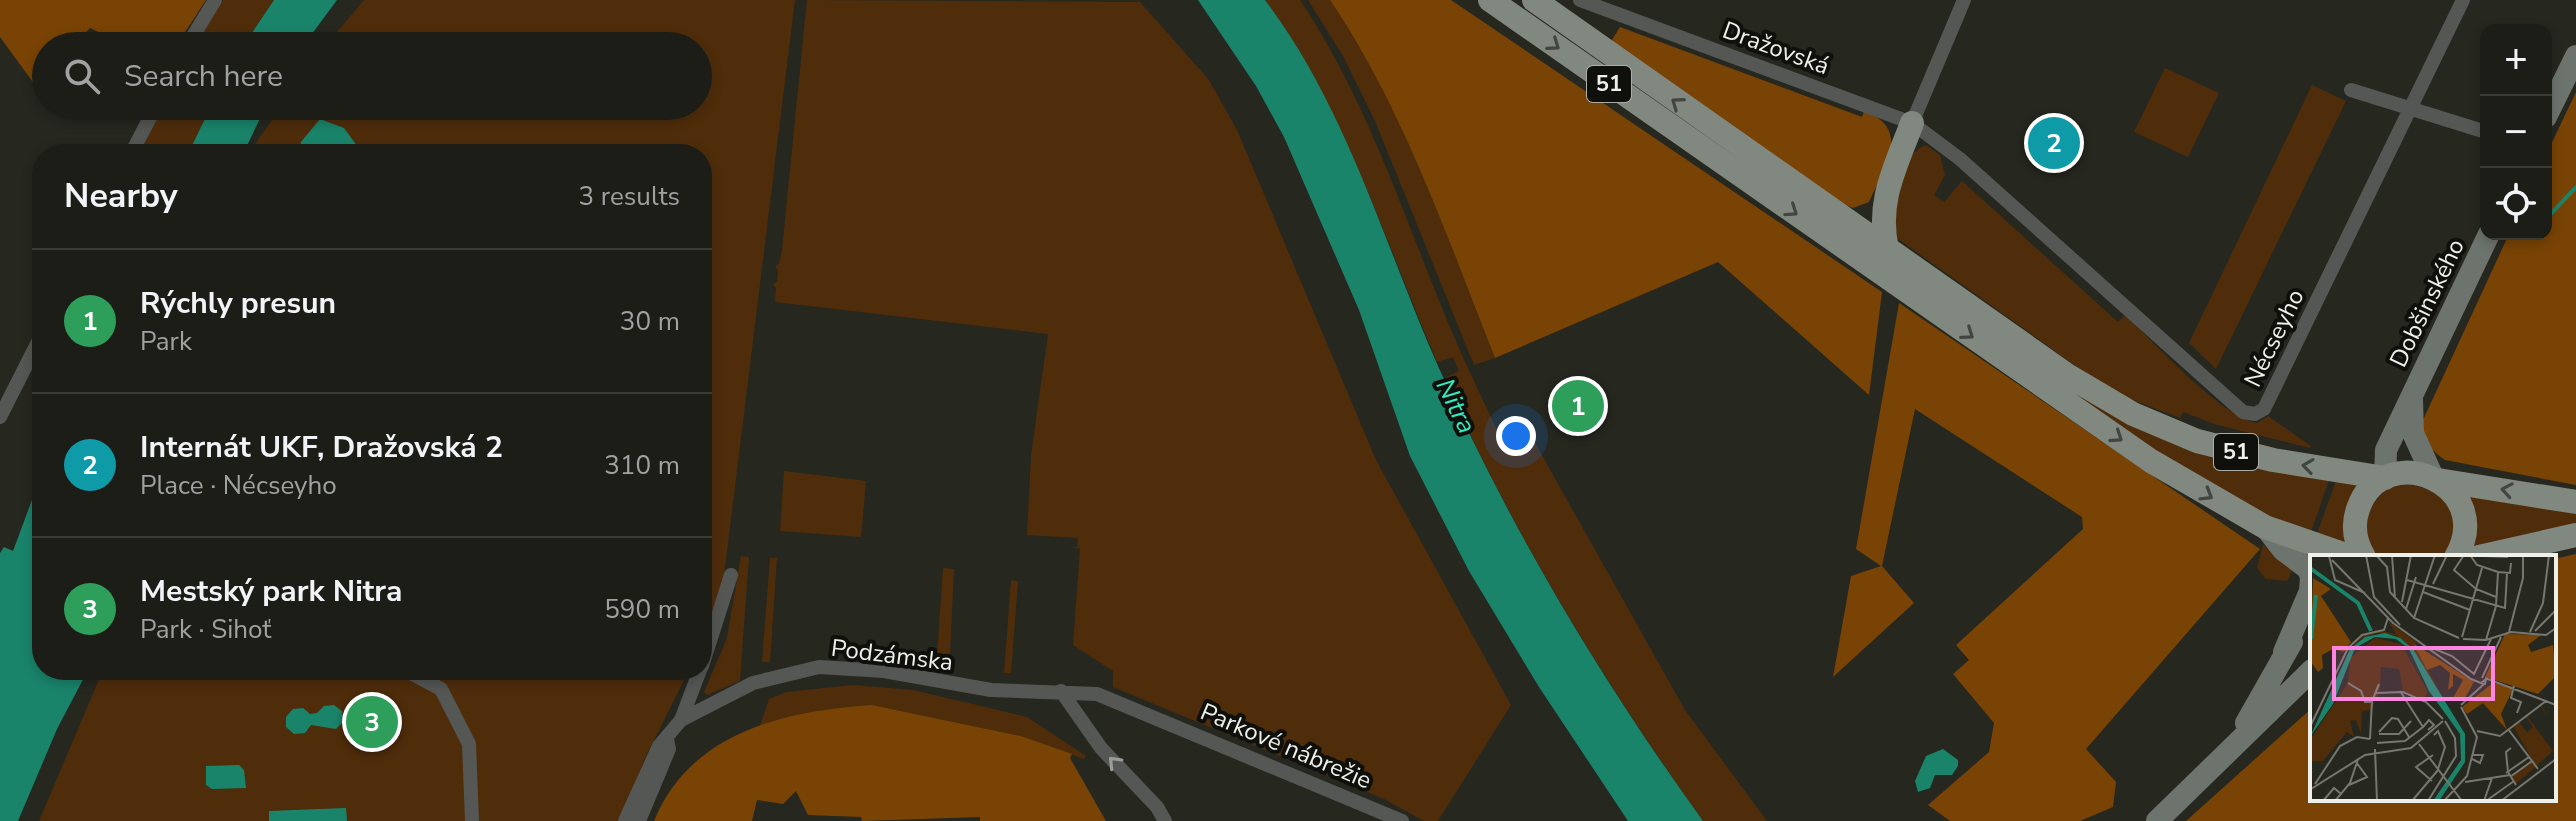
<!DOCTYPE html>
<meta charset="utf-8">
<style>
:root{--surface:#1c1d17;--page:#252620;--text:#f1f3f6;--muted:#a0a2a1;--line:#3a3b36;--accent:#8c9099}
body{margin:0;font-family:"Nunito Sans",sans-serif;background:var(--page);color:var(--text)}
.controls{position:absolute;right:24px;top:24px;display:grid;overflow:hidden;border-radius:16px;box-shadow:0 4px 12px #0003}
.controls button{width:72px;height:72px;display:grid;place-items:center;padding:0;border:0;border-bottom:2px solid var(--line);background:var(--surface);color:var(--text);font:40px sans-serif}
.you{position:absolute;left:1516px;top:436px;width:28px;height:28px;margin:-20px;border:6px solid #fff;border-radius:50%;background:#1a73e8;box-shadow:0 0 0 12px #1a73e833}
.badge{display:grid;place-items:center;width:52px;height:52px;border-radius:50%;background:var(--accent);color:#fff;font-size:26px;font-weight:700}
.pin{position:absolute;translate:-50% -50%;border:4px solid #fff;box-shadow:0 2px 8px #0006}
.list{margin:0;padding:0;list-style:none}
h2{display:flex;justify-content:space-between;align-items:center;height:104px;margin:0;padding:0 32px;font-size:34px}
h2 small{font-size:26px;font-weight:400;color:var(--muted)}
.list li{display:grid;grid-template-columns:52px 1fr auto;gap:24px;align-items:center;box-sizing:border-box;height:144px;padding:0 32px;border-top:2px solid var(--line)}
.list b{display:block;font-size:30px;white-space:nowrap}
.list p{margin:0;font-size:26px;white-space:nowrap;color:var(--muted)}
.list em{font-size:26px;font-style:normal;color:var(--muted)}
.icon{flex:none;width:44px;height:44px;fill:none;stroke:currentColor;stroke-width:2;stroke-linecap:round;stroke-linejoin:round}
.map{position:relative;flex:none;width:2576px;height:821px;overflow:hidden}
.search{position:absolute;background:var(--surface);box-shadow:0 4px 12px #0003;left:32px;top:32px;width:680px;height:88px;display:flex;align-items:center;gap:20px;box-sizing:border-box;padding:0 28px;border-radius:44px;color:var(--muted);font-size:30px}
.panel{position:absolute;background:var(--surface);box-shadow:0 4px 12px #0003;left:32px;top:144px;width:680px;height:536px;border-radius:32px}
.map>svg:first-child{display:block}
.green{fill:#4f2d0b}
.forest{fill:#794305}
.water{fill:#1a846b}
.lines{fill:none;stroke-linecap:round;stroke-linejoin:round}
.stream{stroke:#1a846b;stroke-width:4}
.street{stroke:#545754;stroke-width:14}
.secondary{stroke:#6d736d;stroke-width:22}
.primary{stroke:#818880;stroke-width:24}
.oneway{stroke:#424640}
.oneway2{stroke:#9a9c98}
.labels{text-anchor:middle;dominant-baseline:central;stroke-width:8;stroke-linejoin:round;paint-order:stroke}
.shield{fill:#0f100c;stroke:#acada7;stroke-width:2}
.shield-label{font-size:22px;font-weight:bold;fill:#eff0ea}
.street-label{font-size:24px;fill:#eff0ea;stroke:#0f100c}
.water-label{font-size:26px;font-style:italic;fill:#32ecc0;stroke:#0f100c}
.inset-river{fill:none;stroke:#1a846b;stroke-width:4}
.inset-road{fill:none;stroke:#767770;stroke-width:2}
.view{fill:#fe85e0;fill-opacity:0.15;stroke:#fe85e0;stroke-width:4}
.inset-edge{fill:none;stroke:#eff0ea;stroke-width:4}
</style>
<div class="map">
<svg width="2576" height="821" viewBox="0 0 2576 821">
<rect width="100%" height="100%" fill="#26271f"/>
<path class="green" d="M223 0H274L243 46H195Z
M364 0H795L723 584 702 636V154H248L282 106H698V46H325Z
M807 0 1140 2 1209 80 1237 130 1376 460 1511 705 1438 821H1424L1384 799 1113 687V671L1073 645 1080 549 1070 547H1077L1078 538 1027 535 1031 455 1048 334 775 302 776 288 773 284 777 281 778 270 775 266 779 264 782 250Z
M1265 0H1300C1363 94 1398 199 1440 303 1458 348 1479 392 1500 436L1509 429 1530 434 1685 710 1767 821H1703C1603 681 1514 535 1444 378L1459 371 1453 357 1437 362C1385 239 1343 109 1265 0Z
M1308 0H1330C1403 108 1447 237 1495 358L1474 365 1375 121 1343 56Z
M2165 68 2219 93 2188 157 2134 132Z
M2312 85 2346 101 2216 369 2189 343Z
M162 106H211L188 154H140Z
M1926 145 1940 155 1945 175 1934 195 1944 202 1962 181 2118 322 2125 315C2154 342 2221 417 2257 423L2268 416 2311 446 2310 448 2217 425 2183 412 2180 418 2112 392 1893 235 1888 228C1895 204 1900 153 1926 145Z
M2086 398 2329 480 2309 538 2194 480 2082 402Z
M784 471 866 481 861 537 780 531Z
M2336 481 2360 485 2343 522 2346 549 2315 539Z
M2396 482 2441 491 2458 518 2446 557 2374 555C2356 521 2369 503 2396 482Z
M2467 491 2576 510V527L2472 551Z
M2263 545 2295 565 2287 581 2266 579 2257 568Z
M741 556 749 557 740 681 707 695 704 692 727 638Z
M770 558H777L770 662H762Z
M943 568 954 569 949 674 936 671Z
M1011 580 1018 581 1011 673H1004Z
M103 670H689L645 758 620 821H39Z
M853 685 913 690 1027 717 1086 756 1084 759 1021 736 872 705 760 726 769 699 786 692Z"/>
<path class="forest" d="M0 0H206L176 46H129L90 28 72 46H46V74L35 85 0 37Z
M1330 0H1451L1882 292 1869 395 1718 262 1495 358C1447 237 1403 108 1330 0Z
M1620 27 1862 117 1864 111C1913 129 1884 169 1869 202L1853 208 1831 199 1610 43Z
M2576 92V485L2445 460C2429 448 2422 442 2423 420L2509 234H2546V155Z
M1899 303 2260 549 2086 749 2116 782 2113 807 2080 821H1950L1928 805 1989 752 1994 723 1953 674 1969 660 1956 645 2083 529 2082 517 1915 409 1882 566 1914 603 1833 677 1851 576 1881 566 1856 549Z
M2576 554V821H2186L2312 708V799H2554V559Z
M872 705 1021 736 1072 754 1070 758 1106 821H980V817L862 821 861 817 808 815 796 791 783 804 757 800 752 821H654C691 731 785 711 872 705Z"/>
<path class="water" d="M274 0H337L303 46H243Z
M1198 0H1265C1347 108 1384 244 1438 366 1510 528 1600 678 1703 821H1628L1539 687 1469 571 1410 456 1359 310 1284 137 1256 86Z
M211 106H266L243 154H188Z
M320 119 344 128 363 154H301V142Z
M42 473V670H88L57 729 18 821H0V553L4 547 13 551Z
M334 705 342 711 343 722 336 729 311 725 305 733 294 734 286 727V717L293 709 303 708 310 714 317 713 324 706Z
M1943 749 1958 760V766L1952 775H1935L1930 788 1918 792 1915 781 1926 756Z
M239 765 244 770 246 788 212 789 206 785V766Z
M346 808 347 821H269V811Z"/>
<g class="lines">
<path class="stream" d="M2546 219 2576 187
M2529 237 2532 234"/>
<path class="street" d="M1580 0 1912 123 1960 159 2243 412 2255 414 2264 409 2463 0
M187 46 215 0
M2351 90 2486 132
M1912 123 1964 0
M131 154 156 106
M0 417 42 334
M702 666 731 575
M405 670 441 689 469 744 472 821
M1061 691 1101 748 1157 807 1165 821
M681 720 753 683 819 667 884 671 991 690 1097 694 1402 821
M625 821 659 746 681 720 700 670
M639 821 669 749 667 739"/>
<path class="secondary" d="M2546 117 2576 56
M2412 399 2413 433 2433 477
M2385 478 2386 450 2489 234
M2265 527 2283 550 2308 569 2311 577 2310 591 2284 652
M2246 723 2292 642
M2157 821 2312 670"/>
<path class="primary" d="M1490 0 2151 461 2265 527 2352 557
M1534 0 2067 375 2133 414 2197 441 2273 460 2385 478
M1887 249C1876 202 1896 166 1912 123
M2438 480 2576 502
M2364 557C2355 542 2352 526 2358 509 2383 436 2498 484 2456 557
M2479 557 2576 535"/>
</g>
<defs><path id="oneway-chevron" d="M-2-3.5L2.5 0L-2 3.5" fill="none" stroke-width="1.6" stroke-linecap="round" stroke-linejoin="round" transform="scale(2)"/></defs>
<g class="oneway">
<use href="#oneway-chevron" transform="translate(1554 45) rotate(35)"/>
<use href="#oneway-chevron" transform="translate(1677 103) rotate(-144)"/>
<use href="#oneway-chevron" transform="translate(1792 211) rotate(34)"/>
<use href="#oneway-chevron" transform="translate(1968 334) rotate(35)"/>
<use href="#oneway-chevron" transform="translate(2117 437) rotate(34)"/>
<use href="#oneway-chevron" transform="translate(2308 466) rotate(-172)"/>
<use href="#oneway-chevron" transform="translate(2507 490) rotate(-170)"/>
<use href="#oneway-chevron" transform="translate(2207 495) rotate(31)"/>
</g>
<use class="oneway2" href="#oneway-chevron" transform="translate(1114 762) rotate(-134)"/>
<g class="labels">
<g class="shield">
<rect x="1587" y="66" width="44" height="36" rx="6"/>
<rect x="2214" y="434" width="44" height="36" rx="6"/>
</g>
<g class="shield-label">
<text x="1609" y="84">51</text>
<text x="2236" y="452">51</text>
</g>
<g class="street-label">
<text transform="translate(1776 48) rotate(20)">Dražovská</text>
<text transform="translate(2427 303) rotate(-64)">Dobšinského</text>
<text transform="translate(2274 338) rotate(-64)">Nécseyho</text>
<text transform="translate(892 655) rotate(7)">Podzámska</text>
<text transform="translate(1286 746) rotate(23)">Parkové nábrežie</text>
</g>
<g class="water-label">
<text transform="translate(1456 406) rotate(64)">Nitra</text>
</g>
</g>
<g transform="translate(2310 555)">
<rect width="246" height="246" fill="#26271f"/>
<path d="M78 66 109 89 103 88 141 158 103 94 85 80 67 78 50 84 26 116 50 81 66 75 86 79ZM65 83 91 89 118 137 113 144 93 136 89 114 71 112 70 135 61 155 52 156 51 179 46 165 40 166 44 182 37 177 13 206H2L0 185 38 128 40 103ZM232 151 239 162 231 152 217 161 243 196 206 229 202 221 223 206 203 171 209 167 217 177 223 172 216 162Z" fill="#4f2d0b"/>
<path d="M3 23 21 34 11 41 41 87 34 97 23 94 12 100 13 113 8 117 0 106ZM195 79 231 80 218 90 221 97 243 90 246 121 228 139 175 122ZM103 88 164 127 155 143H143L153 125 143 119V131L138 135 140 118 130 110 117 115ZM183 128 204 132 191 159 197 175 173 148 157 159 152 152Z" fill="#794305"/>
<path d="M75 78 90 83 103 94 155 179V207L129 246H123L151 205 150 179 119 136 99 94 86 84 65 82 45 93 23 149 0 182 40 94 55 82Z" fill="#1a846b"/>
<path class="inset-river" d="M0 13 48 48 61 76M1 84 6 40"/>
<path class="inset-road" d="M56 0 64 42 90 70M66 0 77 12 80 37 104 63 149 83M82 0 85 43M154 0 144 15 166 34 186 42M160 0 167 10 188 17 200 18 201 8M19 1 25 25 55 38M174 1 198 2M22 5 83 68 161 124 171 128 176 124 175 129 171 128M97 25 195 53 197 18M123 29 137 0M113 37 160 55M92 47 101 0M96 54 106 22M104 63 125 0M225 76 246 55M199 77 213 23V0M220 77 233 48 239 0M152 82 172 13M153 84 176 85 201 77 236 80 246 73M176 85 186 51 188 17M122 93 142 101 164 119 181 84M172 123 191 82M175 123 246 150M38 128 51 136 55 147H63M204 131 201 143 211 147 207 158M66 138 93 137 116 147 133 164M151 150 174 129M0 172 38 93 52 80 74 75 78 63M113 172 119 165 124 170 118 175M198 174 228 214M167 176 190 181 236 146M69 177 82 163 88 164 99 182M69 179H89L101 166M124 180 128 176 135 192 128 214M60 184 62 146 69 129M67 188 95 186 113 172 90 136M109 189 152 246M201 193 196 197 198 217 206 230M65 194 67 246M162 204 170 208 173 200H163M196 218 219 202M200 222 222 206M122 226 106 212 123 200M155 227 200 220M5 229 30 191 47 182 60 184M39 230 57 222 46 207M1 234 55 200 101 193 133 166M13 246 24 233 31 239M25 246 40 228 48 204M102 246 128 215M118 246 146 201 145 183 135 166M134 246 157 221 167 182 151 152M174 246 182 223M176 246 204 226M191 246 246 204"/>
<path class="view" d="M24 93H183V144H24Z"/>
<rect width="246" height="246" class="inset-edge"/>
</g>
</svg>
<div class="controls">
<button>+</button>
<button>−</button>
<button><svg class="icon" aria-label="locate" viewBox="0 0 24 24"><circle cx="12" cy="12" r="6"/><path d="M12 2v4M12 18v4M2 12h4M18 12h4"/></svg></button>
</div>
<div class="you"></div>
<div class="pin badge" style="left:1578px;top:406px;background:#2e9e5b">1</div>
<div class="pin badge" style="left:2054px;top:143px;background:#0f9aa8">2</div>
<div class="pin badge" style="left:372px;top:722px;background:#2e9e5b">3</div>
<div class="search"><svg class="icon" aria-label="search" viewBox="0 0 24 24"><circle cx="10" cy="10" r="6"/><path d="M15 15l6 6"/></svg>Search here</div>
<section class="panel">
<h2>Nearby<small>3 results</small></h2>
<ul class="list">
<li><span class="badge" style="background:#2e9e5b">1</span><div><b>Rýchly presun</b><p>Park</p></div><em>30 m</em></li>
<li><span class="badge" style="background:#0f9aa8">2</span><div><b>Internát UKF, Dražovská 2</b><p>Place · Nécseyho</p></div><em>310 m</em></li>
<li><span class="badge" style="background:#2e9e5b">3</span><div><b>Mestský park Nitra</b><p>Park · Sihoť</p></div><em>590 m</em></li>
</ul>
</section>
</div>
